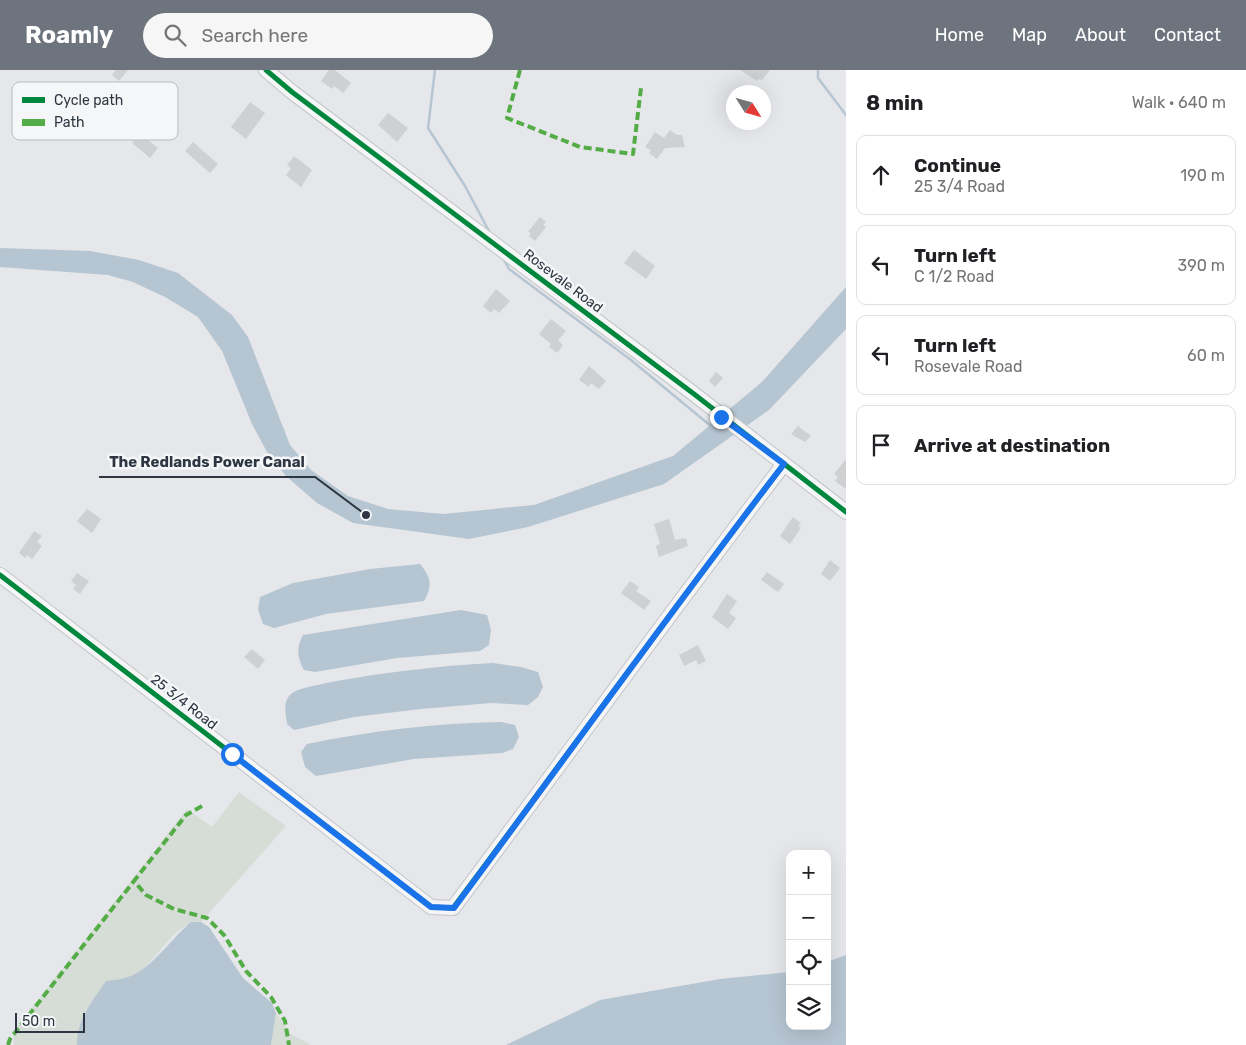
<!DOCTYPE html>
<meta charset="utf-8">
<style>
:root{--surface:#fff;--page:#f6f6f6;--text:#202124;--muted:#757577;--line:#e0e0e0;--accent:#6d747d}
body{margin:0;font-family:Rubik,sans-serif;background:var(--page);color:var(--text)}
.controls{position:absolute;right:15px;bottom:15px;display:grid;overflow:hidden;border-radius:10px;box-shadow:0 5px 20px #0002}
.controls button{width:45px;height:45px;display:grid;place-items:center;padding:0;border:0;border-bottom:1px solid var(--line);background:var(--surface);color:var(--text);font:25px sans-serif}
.compass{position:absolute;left:726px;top:15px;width:45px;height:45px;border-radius:50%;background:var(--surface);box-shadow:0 5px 20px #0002;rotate:127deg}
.scale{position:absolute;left:15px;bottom:12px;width:70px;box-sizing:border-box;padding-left:5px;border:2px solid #2d3642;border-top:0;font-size:14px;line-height:18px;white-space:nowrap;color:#2d3642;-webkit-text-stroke:4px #f4f6f8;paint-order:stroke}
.stop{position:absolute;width:15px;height:15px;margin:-11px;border:4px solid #1a73e8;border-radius:50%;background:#fff}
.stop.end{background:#1a73e8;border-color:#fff;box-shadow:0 1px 5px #0008}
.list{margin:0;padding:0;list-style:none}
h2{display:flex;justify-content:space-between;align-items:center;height:65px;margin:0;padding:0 20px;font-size:21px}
h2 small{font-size:16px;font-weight:400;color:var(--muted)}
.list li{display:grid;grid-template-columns:32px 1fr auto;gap:15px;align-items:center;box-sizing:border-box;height:80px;margin:0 10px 10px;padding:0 10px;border:1px solid var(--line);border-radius:10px}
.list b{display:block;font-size:19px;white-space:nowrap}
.list p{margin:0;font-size:16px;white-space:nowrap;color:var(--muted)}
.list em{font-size:16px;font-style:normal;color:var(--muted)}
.icon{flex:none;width:28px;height:28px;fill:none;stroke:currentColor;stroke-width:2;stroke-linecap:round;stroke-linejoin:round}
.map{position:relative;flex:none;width:846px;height:975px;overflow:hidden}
header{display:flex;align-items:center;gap:30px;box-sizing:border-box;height:70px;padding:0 25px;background:var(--accent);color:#fff}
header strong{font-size:24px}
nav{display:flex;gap:28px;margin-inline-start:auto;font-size:18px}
.search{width:350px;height:45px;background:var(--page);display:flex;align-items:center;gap:12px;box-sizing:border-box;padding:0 18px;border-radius:28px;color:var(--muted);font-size:19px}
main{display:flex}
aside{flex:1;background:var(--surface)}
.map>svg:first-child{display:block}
.green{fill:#d6ddd6}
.water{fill:#b6c5d2}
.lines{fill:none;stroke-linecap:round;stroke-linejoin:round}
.stream{stroke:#b6c5d2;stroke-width:2.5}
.building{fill:#ced0d2}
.minor-casing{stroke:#c3c5c8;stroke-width:16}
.minor{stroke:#f5f5f6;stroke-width:14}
.quiet{stroke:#54ac46;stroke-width:4;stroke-dasharray:8 4;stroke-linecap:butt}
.cycleway-casing{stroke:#f4f6f8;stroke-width:8}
.cycleway{stroke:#00873e;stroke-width:5}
.route{stroke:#1a73e8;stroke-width:6}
.labels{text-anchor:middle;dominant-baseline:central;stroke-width:5;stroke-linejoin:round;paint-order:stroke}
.street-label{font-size:14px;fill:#2d3642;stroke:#f4f6f8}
.key{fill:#f4f6f8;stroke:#b8bcc1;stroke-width:1}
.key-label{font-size:14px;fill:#2d3642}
.leader{fill:none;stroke:#2d3642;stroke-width:2}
.callout-dot{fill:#2d3642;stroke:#f4f6f8;stroke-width:2}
.callout-label{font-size:15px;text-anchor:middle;font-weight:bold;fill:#2d3642;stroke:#f4f6f8;stroke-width:5;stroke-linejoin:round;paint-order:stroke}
</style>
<header>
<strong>Roamly</strong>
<div class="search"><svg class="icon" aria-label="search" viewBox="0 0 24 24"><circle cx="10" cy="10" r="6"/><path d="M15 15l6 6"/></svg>Search here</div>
<nav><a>Home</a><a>Map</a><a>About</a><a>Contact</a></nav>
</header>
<main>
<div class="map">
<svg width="846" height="975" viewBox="0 0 846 975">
<rect width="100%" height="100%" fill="#e5e7ea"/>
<path class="green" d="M239 722 286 756 201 852C171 852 158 894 132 906 125 909 114 910 105 912L77 968V975H14L13 962 187 739 212 757Z
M276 943 291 964 311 975H271Z"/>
<path class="water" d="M0 178 90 181 139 190 178 203 232 245 248 267 290 375 311 400 348 426 388 439 443 444 534 435 673 386 762 312 846 217V259L769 340 664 414 528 457 469 469 353 453 317 433 286 406 267 382 252 354 222 281 198 247 165 227 133 212 108 205 0 197Z
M420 494C431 507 433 516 424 531L326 544 274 558 263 554 258 539 260 527 293 513 370 499Z
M461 540 487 545 491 560 489 575 480 581 397 588 315 602 304 600C297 587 296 578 303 565Z
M493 593 521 597 538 602 543 617 538 627 528 635 491 633 421 639 354 647 294 660 287 654C286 644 282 632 291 624 300 617 320 615 331 612 385 602 438 596 493 593Z
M501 652 515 655 519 667 513 679 502 683 414 689 316 706 305 697 301 682 307 674C371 661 435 653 501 652Z
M191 852H201L209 857 243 908 272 933 276 943 271 975H77C76 951 93 930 106 911 114 910 125 909 133 905 153 896 173 867 191 852Z
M846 885V975H506L600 930 720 909 790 902V956H827V892Z"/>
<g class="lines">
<path class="stream" d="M435 0 428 58 465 116 490 163
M818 0V8L846 45
M503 188 509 199 631 290 712 357"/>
</g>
<path class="building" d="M116 0H128L119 11 112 5Z
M329 0H335L351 13 343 23 334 16 332 19 321 11Z
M740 0H770L762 10 759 9 757 11Z
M167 14 179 23 173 32 161 24Z
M250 32 265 43 246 69 231 57Z
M388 43 408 58 397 72 378 55Z
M670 60 677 65H682L685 77 665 78 657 89 649 83 651 80 645 77 655 62 664 68Z
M140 63 158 78 150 88 132 73Z
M193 72 218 94 210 103 185 81Z
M294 86 312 100 301 117 286 105 291 98 287 95Z
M540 147 546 152 543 155 546 157 535 171 529 166 531 163 528 162Z
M634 180 655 196 646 209 624 193Z
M496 219 510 231 499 243 494 239 491 243 483 236Z
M551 249 566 261 558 270 563 275 557 283 549 277 551 274 539 264Z
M589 296 606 311 599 319 591 313 589 317 579 310Z
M716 302 723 308 715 317 709 311Z
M798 356 811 366 805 372 791 364Z
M846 389V419L835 411 838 407 834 404Z
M87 439 101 449 92 463 77 451Z
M793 447 801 453 798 456 801 458 790 474 780 466Z
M669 449 675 470 686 468 688 476 659 487 656 476 660 474 654 454Z
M34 461 42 466 37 472 42 476 32 489 27 485 25 488 19 483Z
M830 490 840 498 830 511 821 504Z
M767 502 784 514 778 522 761 510Z
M77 503 89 511 80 524 73 519 76 515 71 511Z
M630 511 639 517 636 521 651 531 644 540 621 523Z
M727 524 737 531 729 543 736 548 728 559 712 547Z
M698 575 706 591 698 595 696 590 684 596 679 585Z
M252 579 265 590 258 599 244 587Z"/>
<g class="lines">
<defs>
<path id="minor" d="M266 0 292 22 694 324 846 442
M0 505 431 837 453 838C564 690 671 541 784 394"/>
</defs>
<use href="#minor" class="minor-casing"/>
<use href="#minor" class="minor"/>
<path class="quiet" d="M520 0 507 48 580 77 633 84 641 18
M202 736 186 745 134 811 146 825 174 839 207 848 224 865 246 901 271 927 285 951 289 975
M8 975 10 969 134 811"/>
<defs>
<path id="cycleway" d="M266 0 292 22 694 324 846 442
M0 505 431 837 453 838C564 690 671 541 784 394"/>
</defs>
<use href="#cycleway" class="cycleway-casing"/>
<use href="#cycleway" class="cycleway"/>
</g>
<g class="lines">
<path class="route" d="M232 684 431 837 454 838C564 690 671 541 784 394L721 347"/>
</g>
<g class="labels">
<g class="street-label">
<text transform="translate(563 211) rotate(37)">Rosevale Road</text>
<text transform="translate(184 632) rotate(38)">25 3/4 Road</text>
</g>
</g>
<rect x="12" y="12" width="166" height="58" rx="8" class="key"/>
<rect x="22" y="27" width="23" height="6" fill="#00873e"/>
<rect x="22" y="49" width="23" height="7" fill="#54ac46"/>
<g class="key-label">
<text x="54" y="35">Cycle path</text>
<text x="54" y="57">Path</text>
</g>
<path class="leader" d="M366 445L315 407H99"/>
<circle class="callout-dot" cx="366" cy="445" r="5"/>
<g class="callout-label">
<text x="207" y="397">The Redlands Power Canal</text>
</g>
</svg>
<div class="controls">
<button>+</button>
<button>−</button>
<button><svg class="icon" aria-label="locate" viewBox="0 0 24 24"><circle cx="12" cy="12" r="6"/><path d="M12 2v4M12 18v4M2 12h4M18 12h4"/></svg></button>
<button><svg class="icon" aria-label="layers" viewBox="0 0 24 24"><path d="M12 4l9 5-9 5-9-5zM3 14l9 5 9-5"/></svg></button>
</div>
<svg class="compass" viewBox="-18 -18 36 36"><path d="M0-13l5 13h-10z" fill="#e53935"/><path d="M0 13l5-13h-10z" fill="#757577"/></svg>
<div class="scale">50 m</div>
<div class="stop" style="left:232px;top:684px"></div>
<div class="stop end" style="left:721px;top:347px"></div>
</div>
<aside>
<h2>8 min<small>Walk · 640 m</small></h2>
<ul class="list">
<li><svg class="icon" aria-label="ahead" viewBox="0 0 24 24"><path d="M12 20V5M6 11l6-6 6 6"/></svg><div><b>Continue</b><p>25 3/4 Road</p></div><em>190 m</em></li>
<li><svg class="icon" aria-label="left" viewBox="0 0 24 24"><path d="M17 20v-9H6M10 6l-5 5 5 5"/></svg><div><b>Turn left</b><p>C 1/2 Road</p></div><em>390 m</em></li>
<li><svg class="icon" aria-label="left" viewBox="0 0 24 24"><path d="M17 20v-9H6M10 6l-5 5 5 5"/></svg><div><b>Turn left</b><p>Rosevale Road</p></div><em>60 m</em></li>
<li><svg class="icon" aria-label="arrive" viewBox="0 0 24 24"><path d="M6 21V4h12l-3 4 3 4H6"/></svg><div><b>Arrive at destination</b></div></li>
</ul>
</aside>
</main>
